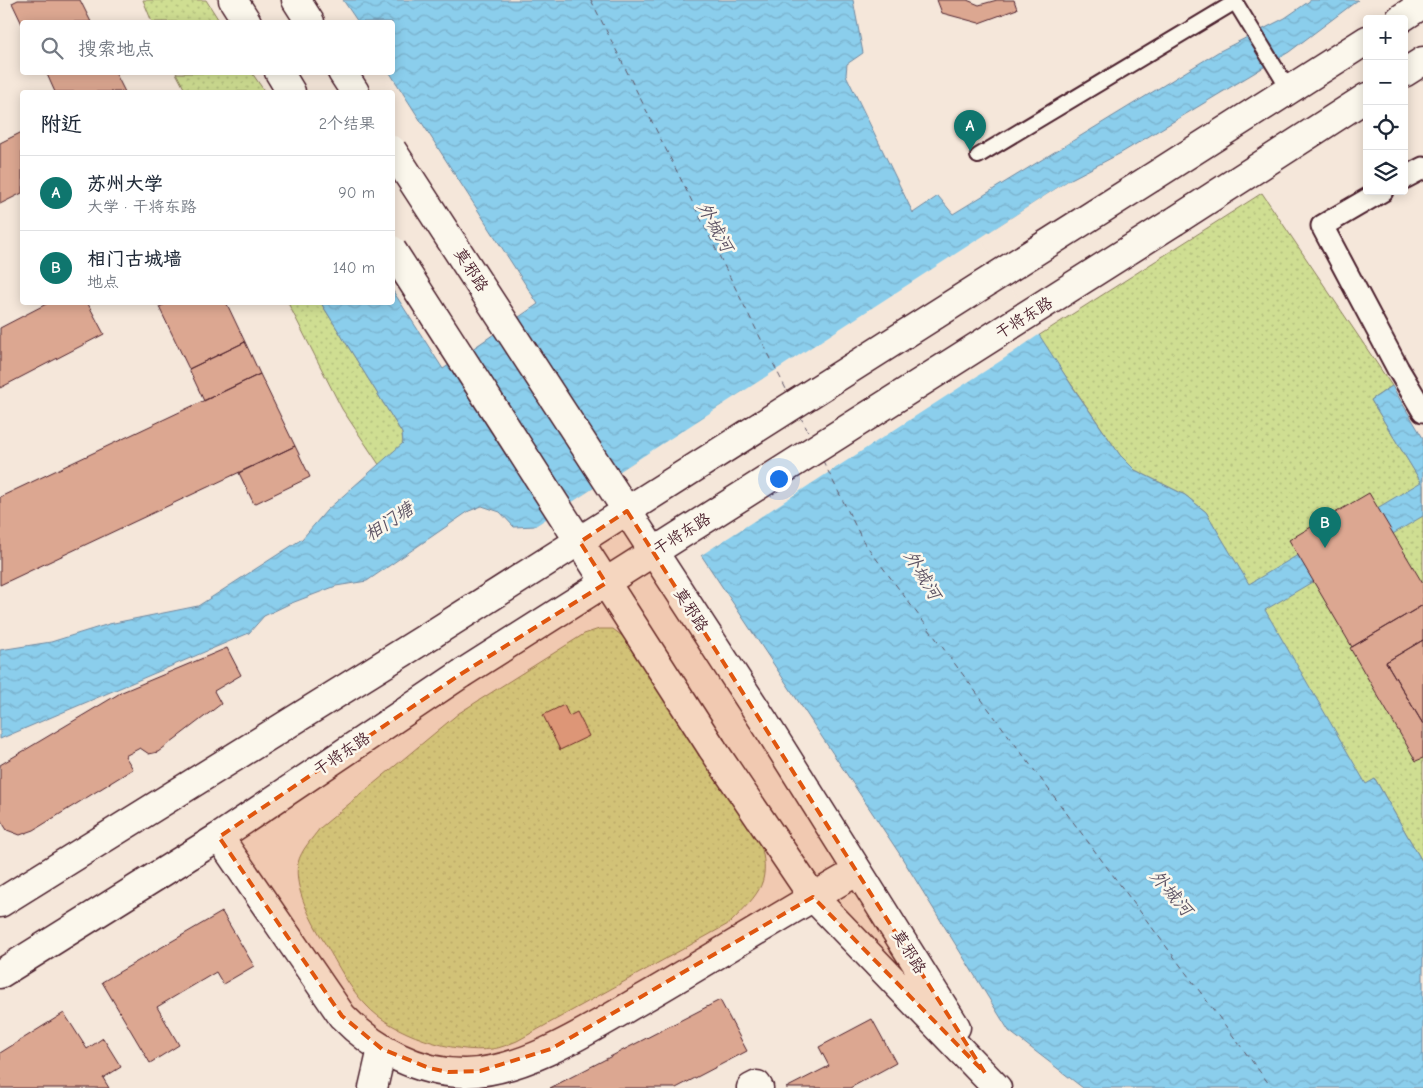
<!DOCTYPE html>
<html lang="zh">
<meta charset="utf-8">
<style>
:root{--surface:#fff;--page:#f2f2f3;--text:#1f2937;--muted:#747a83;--line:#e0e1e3;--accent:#0f766e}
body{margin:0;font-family:"Comic Neue","LXGW WenKai TC",sans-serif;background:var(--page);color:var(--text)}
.controls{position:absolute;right:15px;top:15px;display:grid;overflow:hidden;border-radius:5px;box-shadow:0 2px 12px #0003}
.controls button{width:45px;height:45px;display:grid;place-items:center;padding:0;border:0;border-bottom:1px solid var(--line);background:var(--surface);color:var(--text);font:25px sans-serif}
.you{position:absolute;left:778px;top:478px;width:18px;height:18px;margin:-12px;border:4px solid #fff;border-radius:50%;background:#1a73e8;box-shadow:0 0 0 8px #1a73e833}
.badge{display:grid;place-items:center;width:32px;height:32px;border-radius:50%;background:var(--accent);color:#fff;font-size:16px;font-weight:700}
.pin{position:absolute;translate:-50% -41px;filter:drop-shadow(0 1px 2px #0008)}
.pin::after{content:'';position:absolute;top:26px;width:18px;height:15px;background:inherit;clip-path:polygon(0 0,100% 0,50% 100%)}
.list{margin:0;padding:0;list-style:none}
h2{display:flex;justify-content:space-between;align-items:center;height:65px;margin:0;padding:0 20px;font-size:21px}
h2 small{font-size:16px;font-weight:400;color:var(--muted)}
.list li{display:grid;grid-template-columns:32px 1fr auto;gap:15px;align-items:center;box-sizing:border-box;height:75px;padding:0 20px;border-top:1px solid var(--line)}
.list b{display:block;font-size:19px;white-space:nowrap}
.list p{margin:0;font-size:16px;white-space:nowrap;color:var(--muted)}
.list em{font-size:16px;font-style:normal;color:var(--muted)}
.icon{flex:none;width:28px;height:28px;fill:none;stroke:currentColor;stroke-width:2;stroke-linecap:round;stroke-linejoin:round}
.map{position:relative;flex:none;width:1423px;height:1088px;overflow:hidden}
.search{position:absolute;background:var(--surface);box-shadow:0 2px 12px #0003;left:20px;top:20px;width:375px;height:55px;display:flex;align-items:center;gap:12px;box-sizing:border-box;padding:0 18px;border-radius:5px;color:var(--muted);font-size:19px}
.panel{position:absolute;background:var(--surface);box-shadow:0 2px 12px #0003;left:20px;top:90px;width:375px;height:215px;border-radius:5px}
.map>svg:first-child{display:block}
.grass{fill:url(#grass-dots);stroke:#8c7e5e}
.water{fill:url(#water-waves);stroke:#71889f}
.pier{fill:#f5e7da}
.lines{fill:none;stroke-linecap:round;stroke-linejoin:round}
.ferry{stroke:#5e5465;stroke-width:1;stroke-dasharray:6 5;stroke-linecap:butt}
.building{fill:#dca791;stroke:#4a1f2b}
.service-casing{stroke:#4a1f2b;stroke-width:18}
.pedestrian-casing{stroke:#4a1f2b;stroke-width:25}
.minor-casing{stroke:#4a1f2b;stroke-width:31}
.secondary-casing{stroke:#4a1f2b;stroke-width:31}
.primary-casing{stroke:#4a1f2b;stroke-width:31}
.service{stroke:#fbf7ec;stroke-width:14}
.pedestrian{stroke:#fbf7ec;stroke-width:21}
.minor{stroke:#fbf7ec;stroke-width:28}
.secondary{stroke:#fbf7ec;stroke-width:28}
.primary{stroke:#fbf7ec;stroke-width:28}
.secondary-bridge-casing{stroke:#4a1f2b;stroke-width:31;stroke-linecap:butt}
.primary-bridge-casing{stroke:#4a1f2b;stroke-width:31;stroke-linecap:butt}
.secondary-bridge{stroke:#fbf7ec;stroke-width:28}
.primary-bridge{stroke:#fbf7ec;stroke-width:28}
.marked{fill:#e0560e;fill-opacity:0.2;stroke:#e0560e;stroke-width:4;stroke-dasharray:10 6;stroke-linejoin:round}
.labels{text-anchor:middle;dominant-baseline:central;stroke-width:5;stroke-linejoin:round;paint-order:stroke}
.street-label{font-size:16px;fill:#4a1f2b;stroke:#fbf7ec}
.water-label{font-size:18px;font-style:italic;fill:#5e5465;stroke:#fbf7ec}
</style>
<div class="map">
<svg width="1423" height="1088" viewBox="0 0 1423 1088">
<defs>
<pattern id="grass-dots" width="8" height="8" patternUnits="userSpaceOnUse" patternTransform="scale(1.25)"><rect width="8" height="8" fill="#cfde92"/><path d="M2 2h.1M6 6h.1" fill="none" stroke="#b3be7e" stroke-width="1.8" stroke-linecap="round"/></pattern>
<pattern id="water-waves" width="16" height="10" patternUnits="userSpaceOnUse" patternTransform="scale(1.25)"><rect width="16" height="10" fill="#8bceec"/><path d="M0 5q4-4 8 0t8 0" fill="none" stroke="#79b0cb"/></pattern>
</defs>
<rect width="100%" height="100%" fill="#f5e7da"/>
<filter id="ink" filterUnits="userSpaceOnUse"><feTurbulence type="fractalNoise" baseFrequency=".02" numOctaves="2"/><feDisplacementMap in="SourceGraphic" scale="10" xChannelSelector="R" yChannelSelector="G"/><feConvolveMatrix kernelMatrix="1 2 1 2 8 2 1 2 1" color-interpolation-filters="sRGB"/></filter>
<g filter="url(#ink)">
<path class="grass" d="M143 0H206L220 22H152Z
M176 73H252L265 92H186Z
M1262 193 1392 386 1371 400 1423 485V863L1375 779 1366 785 1206 512 1185 495 1135 470 1120 455 1038 336Z
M288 303H321L402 433 403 443 380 466 342 409Z
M599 629H613L625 638 759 837C772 883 761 891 730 923L517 1041C509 1044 501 1048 492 1049 453 1054 392 1034 366 1005 349 988 338 965 326 945 313 924 293 889 298 863 301 850 312 839 320 828L459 713 584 634Z"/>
<path class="water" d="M343 0H853L863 53 847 64 846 75 913 213 938 196 953 214 1218 52 1285 18 1311 0H1358L1289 52 1121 153 1071 179 978 240 1072 386 1120 455 1135 470 1185 495 1206 512 1249 584 1421 482 1371 400 1392 386 1423 438V516L1265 610 1366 784 1375 779 1423 863V1088H1083L1009 1031 899 853 638 460 536 526 514 527 500 512 482 506 469 511 367 581 336 586 289 604 264 616 249 633 0 739V650L51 642 109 624 198 606 302 539 327 510 403 443 402 433 321 303 392 302 393 291 443 369 538 304 390 73 392 72V22H358Z"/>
<path class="pier" d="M1071 179 1073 181 981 240 1040 334 1002 360 700 556 638 463 537 528H532Z"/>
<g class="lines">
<path class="ferry" d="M591 0 788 393
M800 416 811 437
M823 461 863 541 1272 1088"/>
</g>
<path class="building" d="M18 0H80L91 22H22V24L12 3Z
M937 0H967L979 5 997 0H1014L1017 9 979 23 942 13Z
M46 72H115L125 92H55Z
M22 132V193L0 204V143Z
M50 302H87L104 334 0 388V328Z
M170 302H226L245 342 189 369 159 307Z
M245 342 260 374 204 401 189 369Z
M260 374 295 446 0 585V497Z
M295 446 310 477 254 504 239 473Z
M1369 493 1423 584V605L1352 647 1289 540Z
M1423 605V640L1386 662 1423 724V758L1416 761 1350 648Z
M1423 640V724L1386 662Z
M227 648 241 675 214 691 221 704 158 752 149 754 140 748 125 756 133 769 34 830 20 835 7 830 0 819V765L122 692Z
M564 705 569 716 577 712 589 736 560 750 543 715Z
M222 912 254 966 223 984 216 972 157 1007 179 1045 150 1063 102 982Z
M720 1000 747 1051 676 1088H550Z
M64 1013 87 1049 103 1038 121 1067 103 1078 109 1088H0V1053Z
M872 1019 896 1063 850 1088H786L829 1066 819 1047Z"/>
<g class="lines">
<defs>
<path id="service" d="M1234 0 1289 90
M978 156 1235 2"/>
<path id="pedestrian" d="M1404 178 1423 168
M1382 191 1322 226 1398 369 1423 411"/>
<path id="minor" d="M373 1088 382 1049
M751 1088 757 1085 759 1088"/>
<path id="secondary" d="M233 0 247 22
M296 0 310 22
M279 72 291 92
M342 72 355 92
M765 723 956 1027
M712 748 813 897 997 1088
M219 837 342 1016C374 1049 419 1074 466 1073 529 1071 596 1025 649 995 719 954 788 911 858 871"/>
<path id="primary" d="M1400 19 1423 4
M1404 73 1423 61
M1151 178 1367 40
M1175 221 1367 97
M0 903 434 633
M0 974 219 837 461 674"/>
</defs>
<use href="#service" class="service-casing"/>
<use href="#pedestrian" class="pedestrian-casing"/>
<use href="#minor" class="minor-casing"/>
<use href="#secondary" class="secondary-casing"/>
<use href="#primary" class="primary-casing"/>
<use href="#service" class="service"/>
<use href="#pedestrian" class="pedestrian"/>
<use href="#minor" class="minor"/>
<use href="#secondary" class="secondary"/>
<use href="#primary" class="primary"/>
<defs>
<path id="secondary-bridge" d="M392 150 765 723
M392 250 712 748"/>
<path id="primary-bridge" d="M434 633 1151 178
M461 674 1175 221"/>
</defs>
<use href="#secondary-bridge" class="secondary-bridge-casing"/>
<use href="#primary-bridge" class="primary-bridge-casing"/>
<use href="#secondary-bridge" class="secondary-bridge"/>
<use href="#primary-bridge" class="primary-bridge"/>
</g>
</g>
<path class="marked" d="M627 511 985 1073 813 897 551 1049 480 1071 448 1072 429 1068 382 1049 342 1016 219 837 461 674 606 583 580 542Z"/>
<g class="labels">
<g class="street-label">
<text transform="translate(471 270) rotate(57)">莫邪路</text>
<text transform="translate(1024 318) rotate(-32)">干将东路</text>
<text transform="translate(682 534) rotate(-32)">干将东路</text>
<text transform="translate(691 610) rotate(57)">莫邪路</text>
<text transform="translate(342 754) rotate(-34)">干将东路</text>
<text transform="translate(909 952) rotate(58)">莫邪路</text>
</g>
<g class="water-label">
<text transform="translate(715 227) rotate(61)">外城河</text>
<text transform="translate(389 522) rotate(-33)">相门塘</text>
<text transform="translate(922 575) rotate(59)">外城河</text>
<text transform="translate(1171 893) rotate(49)">外城河</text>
</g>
</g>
</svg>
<div class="controls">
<button>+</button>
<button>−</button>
<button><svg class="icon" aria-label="locate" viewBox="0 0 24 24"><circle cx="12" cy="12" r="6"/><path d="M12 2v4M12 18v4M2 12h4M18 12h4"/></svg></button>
<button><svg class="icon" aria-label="layers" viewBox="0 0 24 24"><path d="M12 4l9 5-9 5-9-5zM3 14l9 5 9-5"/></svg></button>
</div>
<div class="you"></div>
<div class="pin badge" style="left:970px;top:151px">A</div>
<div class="pin badge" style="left:1325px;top:548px">B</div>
<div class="search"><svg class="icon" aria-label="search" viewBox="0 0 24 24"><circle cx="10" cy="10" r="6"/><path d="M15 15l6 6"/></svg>搜索地点</div>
<section class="panel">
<h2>附近<small>2个结果</small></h2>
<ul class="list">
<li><span class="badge">A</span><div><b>苏州大学</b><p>大学 · 干将东路</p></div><em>90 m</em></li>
<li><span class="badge">B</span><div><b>相门古城墙</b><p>地点</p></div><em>140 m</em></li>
</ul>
</section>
</div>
